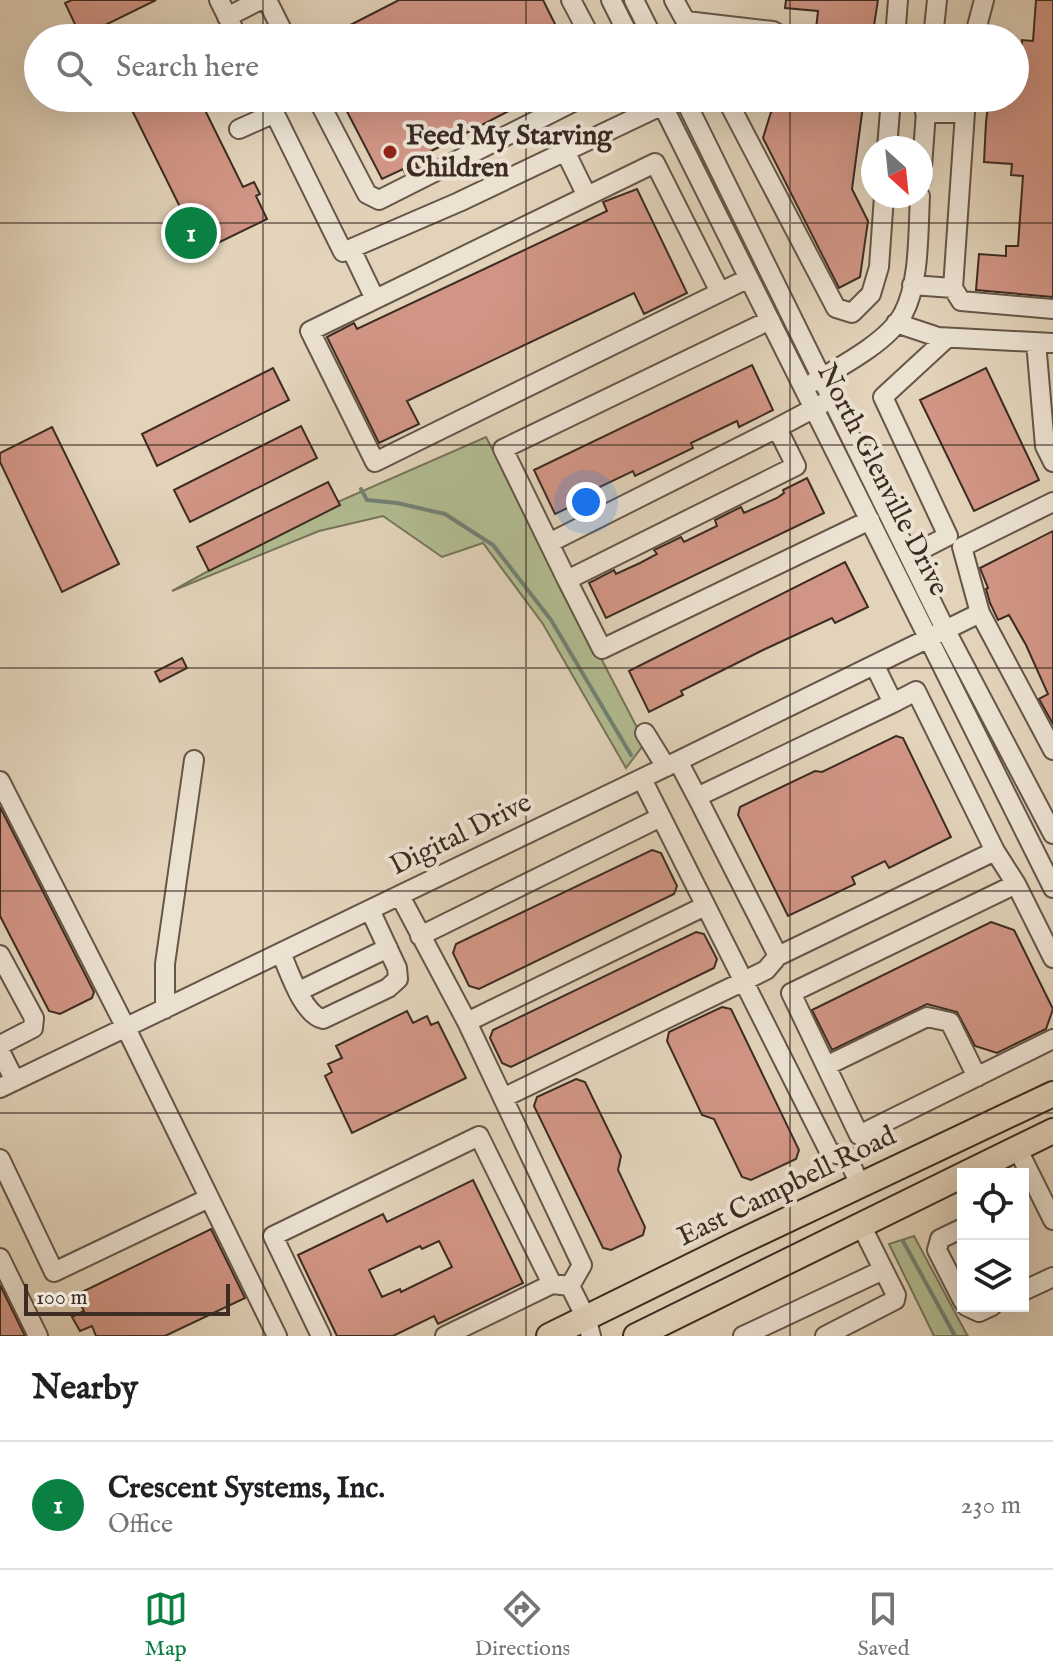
<!DOCTYPE html>
<style>
:root{--surface:#fff;--page:#f2f2f2;--text:#202124;--muted:#757577;--line:#e0e0e0;--accent:#0b8043}
body{margin:0;font-family:"IM FELL English",serif;background:var(--page);color:var(--text)}
.controls{position:absolute;right:24px;bottom:24px;display:grid;overflow:hidden;border-radius:0px;box-shadow:0 8px 32px #0002}
.controls button{width:72px;height:72px;display:grid;place-items:center;padding:0;border:0;border-bottom:2px solid var(--line);background:var(--surface);color:var(--text);font:40px sans-serif}
.compass{position:absolute;left:861px;top:136px;width:72px;height:72px;border-radius:50%;background:var(--surface);box-shadow:0 8px 32px #0002;rotate:153deg}
.scale{position:absolute;left:24px;bottom:20px;width:206px;box-sizing:border-box;padding-left:8px;border:4px solid #3c2c22;border-top:0;font-size:22px;line-height:28px;white-space:nowrap;color:#3c2c22;-webkit-text-stroke:6px #ece2d2;paint-order:stroke}
.you{position:absolute;left:586px;top:502px;width:28px;height:28px;margin:-20px;border:6px solid #fff;border-radius:50%;background:#1a73e8;box-shadow:0 0 0 12px #1a73e833}
.badge{display:grid;place-items:center;width:52px;height:52px;border-radius:50%;background:var(--accent);color:#fff;font-size:26px;font-weight:700}
.pin{position:absolute;translate:-50% -50%;border:4px solid #fff;box-shadow:0 2px 8px #0006}
.list{margin:0;padding:0;list-style:none}
h2{display:flex;justify-content:space-between;align-items:center;height:104px;margin:0;padding:0 32px;font-size:34px}
h2 small{font-size:26px;font-weight:400;color:var(--muted)}
.list li{display:grid;grid-template-columns:52px 1fr auto;gap:24px;align-items:center;box-sizing:border-box;height:128px;padding:0 32px;border-top:2px solid var(--line)}
.list b{display:block;font-size:30px;white-space:nowrap}
.list p{margin:0;font-size:26px;white-space:nowrap;color:var(--muted)}
.list em{font-size:26px;font-style:normal;color:var(--muted)}
.icon{flex:none;width:44px;height:44px;fill:none;stroke:currentColor;stroke-width:2;stroke-linecap:round;stroke-linejoin:round}
.map{position:relative;flex:none;width:1053px;height:1336px;overflow:hidden}
.search{position:absolute;background:var(--surface);box-shadow:0 8px 32px #0002;left:24px;right:24px;top:24px;height:88px;display:flex;align-items:center;gap:20px;box-sizing:border-box;padding:0 28px;border-radius:44px;color:var(--muted);font-size:30px}
.sheet{height:232px;background:var(--surface)}
nav{display:flex;justify-content:space-around;align-items:center;box-sizing:border-box;height:112px;border-top:2px solid var(--line);background:var(--surface);font-size:22px;color:var(--muted)}
nav a{display:grid;justify-items:center;gap:4px}
nav .on{color:var(--accent)}
.map>svg:first-child{display:block}
.green{fill:#b2bc91;stroke:#77745a;stroke-width:2}
.lines{fill:none;stroke-linecap:round;stroke-linejoin:round}
.stream{stroke:#728174;stroke-width:4}
.building{fill:#d19585;stroke:#3c2c22;stroke-width:2;fill-rule:evenodd}
.minor-casing{stroke:#665648;stroke-width:22}
.major-casing{stroke:#3c2c22;stroke-width:28}
.minor{stroke:#ece2d2;stroke-width:18}
.major{stroke:#e2d3ba;stroke-width:24}
.grid{fill:none;stroke:#3c2c22;stroke-width:2;stroke-opacity:0.55}
.poi-dot{fill:#8f2418;stroke:#ece2d2;stroke-width:3}
.labels{text-anchor:middle;dominant-baseline:central;stroke-width:8;stroke-linejoin:round;paint-order:stroke}
.poi-label{font-size:28px;font-weight:bold;fill:#3c2c22;stroke:#ece2d2;text-anchor:start}
.street-label{font-size:28px;fill:#3c2c22;stroke:#ece2d2}
</style>
<div class="map">
<svg width="1053" height="1336" viewBox="0 0 1053 1336">
<rect width="100%" height="100%" fill="#e2d3ba"/>
<filter id="stains"><feTurbulence type="fractalNoise" baseFrequency=".0025" numOctaves="4"/><feColorMatrix values="0 0 0 0 .2 0 0 0 0 .09 0 0 0 0 .02 0 0 0 .5 -.17"/></filter>
<radialGradient id="worn" r=".72"><stop offset=".6" stop-color="#630" stop-opacity="0"/><stop offset="1" stop-color="#630" stop-opacity=".3"/></radialGradient>
<path class="green" d="M486 437 645 743 626 768 543 624 483 543 442 557 383 516 319 531 172 591 317 511Z
M914 1236 966 1333 968 1336H934L889 1244Z"/>
<g class="lines">
<path class="stream" d="M361 489 367 500 397 503 445 514 493 545 551 620 631 755
M903 1241 955 1336"/>
</g>
<path class="building" d="M72 0H156L81 37 65 3Z
M399 0H543L562 38H325Z
M786 0H878L872 38H815L818 11 785 8Z
M1036 0H1053V297L976 290 979 254 1006 256V246H1018L1023 176 1011 175 1012 164 984 162 986 122 989 98H1015V59H1021L1022 40 1033 41Z
M126 98H199L243 187 254 182 260 194 256 196 267 219 191 256 174 222 185 217Z
M340 98H534L414 160 418 167 405 173 403 169 382 179Z
M808 98H864L852 189 868 221 860 277 839 288 763 138 771 112 788 104 807 106Z
M637 189 687 293 644 314 634 293 407 401 419 424 379 443 327 337 354 323 357 329 607 211 603 202Z
M752 365 773 410 739 427 737 421 691 443 693 448 635 476 633 471 587 493 589 498 555 514 534 470Z
M273 368 289 400 157 466 142 434Z
M986 368 1039 480 974 511 920 400Z
M301 426 317 458 190 522 174 490Z
M52 427 119 564 62 592 0 462V453Z
M807 478 824 513 606 618 589 583 614 570 616 574 640 563 657 554 654 550 681 537 684 542 717 526 715 520 741 507 744 513 777 498 784 493 783 490Z
M328 482 340 505 209 571 197 547Z
M1053 531V724L1039 699 1048 694 1026 645 1009 615 998 620 990 603 986 589 988 588 980 568Z
M845 562 868 607 835 623 832 618 763 650 681 691 683 695 649 712 629 671Z
M182 658 187 668 160 682 155 672Z
M896 736 903 738 951 837 889 868 885 861 852 877 855 884 788 916 738 815 740 807 815 771 822 772Z
M0 807 94 992 92 998 60 1014 49 1011 0 916Z
M652 850 661 853 677 886 674 894 479 989 469 986 453 953 456 944Z
M991 922 1014 930 1053 1009 1046 1029 997 1053 975 1046 957 1012 927 1004 832 1050 812 1010Z
M696 932 704 934 717 959 714 968 511 1067 502 1063 490 1038 493 1030Z
M722 1007 731 1009 799 1150 796 1159 751 1180 742 1177 714 1119 702 1115 667 1041 669 1032Z
M407 1011 413 1023 427 1016 431 1025 438 1022 466 1078 352 1133 325 1076 332 1072 328 1064 342 1058 336 1046Z
M576 1079 585 1082 621 1156 618 1170 645 1227 643 1235 611 1250 603 1248 534 1106 537 1097Z
M473 1180 523 1283 438 1324 434 1316 393 1336H337L298 1255 383 1214 387 1222ZM439 1241 452 1267 401 1292 400 1289 382 1297 369 1270 420 1246 422 1249Z
M211 1229 245 1298 165 1336H96L92 1326 80 1331 72 1317 84 1311 76 1295Z
M0 1285 25 1336H0Z"/>
<g class="lines">
<defs>
<path id="minor" d="M219 0 238 38
M267 0 286 38
M571 0 591 38
M611 0 630 38
M634 0 653 38
M674 0 695 38
M227 17 260 0
M686 21 773 31 785 38
M895 38 898 0
M933 38 937 0
M974 38 984 0
M267 98 343 252 459 202 671 101
M317 98 367 194 379 200 581 98
M659 98 1053 888
M684 98 946 631 1053 834
M726 98 836 308 852 313 871 294 879 267 884 196
M966 98 953 288 961 301 1053 309
M925 113H965
M239 129 275 113
M887 148 891 98
M565 151 587 196
M921 180 927 98
M351 249 375 299
M912 285 953 288
M720 292 655 163 310 331 375 462 749 278
M896 323 938 337 1053 343
M1036 342 1045 446 1053 462
M814 382C840 367 889 341 903 314 920 283 918 231 920 196
M777 428 822 404
M549 543 777 428 796 466 567 580 503 449 770 320
M909 556 948 536 883 397 947 338
M567 580 602 649 870 520
M980 613 1053 750
M645 733 666 767
M678 761 697 797 893 703 875 666
M642 779 830 1153 847 1156 860 1185
M0 781 126 1028 277 1336
M697 797 778 956 995 851 916 691 893 703
M995 851 1016 884 791 993 859 1135 1053 1039
M1016 884 1053 958
M400 896 467 1022 582 1265 570 1286 586 1318 591 1336
M420 936 661 817
M281 953C289 971 303 1015 323 1019L388 988 398 979 397 968 370 910
M0 955 34 1018 33 1028 0 1045
M299 991 388 948
M165 1009V964L194 760
M467 1022 705 906
M0 1051 15 1081
M826 1066 927 1017 950 1022 977 1077
M0 1088 678 761 980 613 962 547 1053 502
M503 1098 742 982 766 970 778 956
M1017 1148 1053 1220
M0 1159 54 1272 209 1198
M963 1228 940 1239 937 1250 963 1301
M0 1258 38 1336
M1023 1291 1053 1277
M966 1306 979 1312 992 1306
M321 1336 273 1236 479 1136 552 1284 570 1286
M445 1336 552 1284
M743 1336 883 1270
M825 1336 895 1300 896 1295 861 1225"/>
<path id="major" d="M965 1174 1053 1131
M549 1336 734 1245 1053 1094
M636 1336 963 1175"/>
</defs>
<use href="#minor" class="minor-casing"/>
<use href="#major" class="major-casing"/>
<use href="#minor" class="minor"/>
<use href="#major" class="major"/>
</g>
<path class="grid" d="M263 0V38M526 0V38M790 0V38M263 98V1336M526 98V1336M790 98V1336M0 223H1053M0 445H1053M0 668H1053M0 891H1053M0 1113H1053"/>
<circle class="poi-dot" cx="390" cy="152" r="8"/>
<g class="labels">
<g class="poi-label">
<text x="406" y="136">Feed My Starving<tspan x="406" dy="32">Children</tspan></text>
</g>
<g class="street-label">
<text transform="translate(882 480) rotate(63)">North Glenville Drive</text>
<text transform="translate(461 835) rotate(-26)">Digital Drive</text>
<text transform="translate(787 1187) rotate(-26)">East Campbell Road</text>
</g>
</g>
<rect width="100%" height="100%" filter="url(#stains)"/>
<rect width="100%" height="100%" fill="url(#worn)"/>
</svg>
<div class="controls">
<button><svg class="icon" aria-label="locate" viewBox="0 0 24 24"><circle cx="12" cy="12" r="6"/><path d="M12 2v4M12 18v4M2 12h4M18 12h4"/></svg></button>
<button><svg class="icon" aria-label="layers" viewBox="0 0 24 24"><path d="M12 4l9 5-9 5-9-5zM3 14l9 5 9-5"/></svg></button>
</div>
<svg class="compass" viewBox="-18 -18 36 36"><path d="M0-13l5 13h-10z" fill="#e53935"/><path d="M0 13l5-13h-10z" fill="#757577"/></svg>
<div class="scale">100 m</div>
<div class="you"></div>
<div class="pin badge" style="left:191px;top:233px">1</div>
<div class="search"><svg class="icon" aria-label="search" viewBox="0 0 24 24"><circle cx="10" cy="10" r="6"/><path d="M15 15l6 6"/></svg>Search here</div>
</div>
<section class="sheet">
<h2>Nearby<small></small></h2>
<ul class="list">
<li><span class="badge">1</span><div><b>Crescent Systems, Inc.</b><p>Office</p></div><em>230 m</em></li>
</ul>
</section>
<nav>
<a class="on"><svg class="icon" aria-label="map" viewBox="0 0 24 24"><path d="M3 6l6-2 6 2 6-2v14l-6 2-6-2-6 2zM9 4v14M15 6v14"/></svg>Map</a>
<a><svg class="icon" aria-label="directions" viewBox="0 0 24 24"><path d="M12 3l9 9-9 9-9-9zM9 14v-3h6M13 9l2 2-2 2"/></svg>Directions</a>
<a><svg class="icon" aria-label="saved" viewBox="0 0 24 24"><path d="M7 4h10v16l-5-4-5 4z"/></svg>Saved</a>
</nav>
